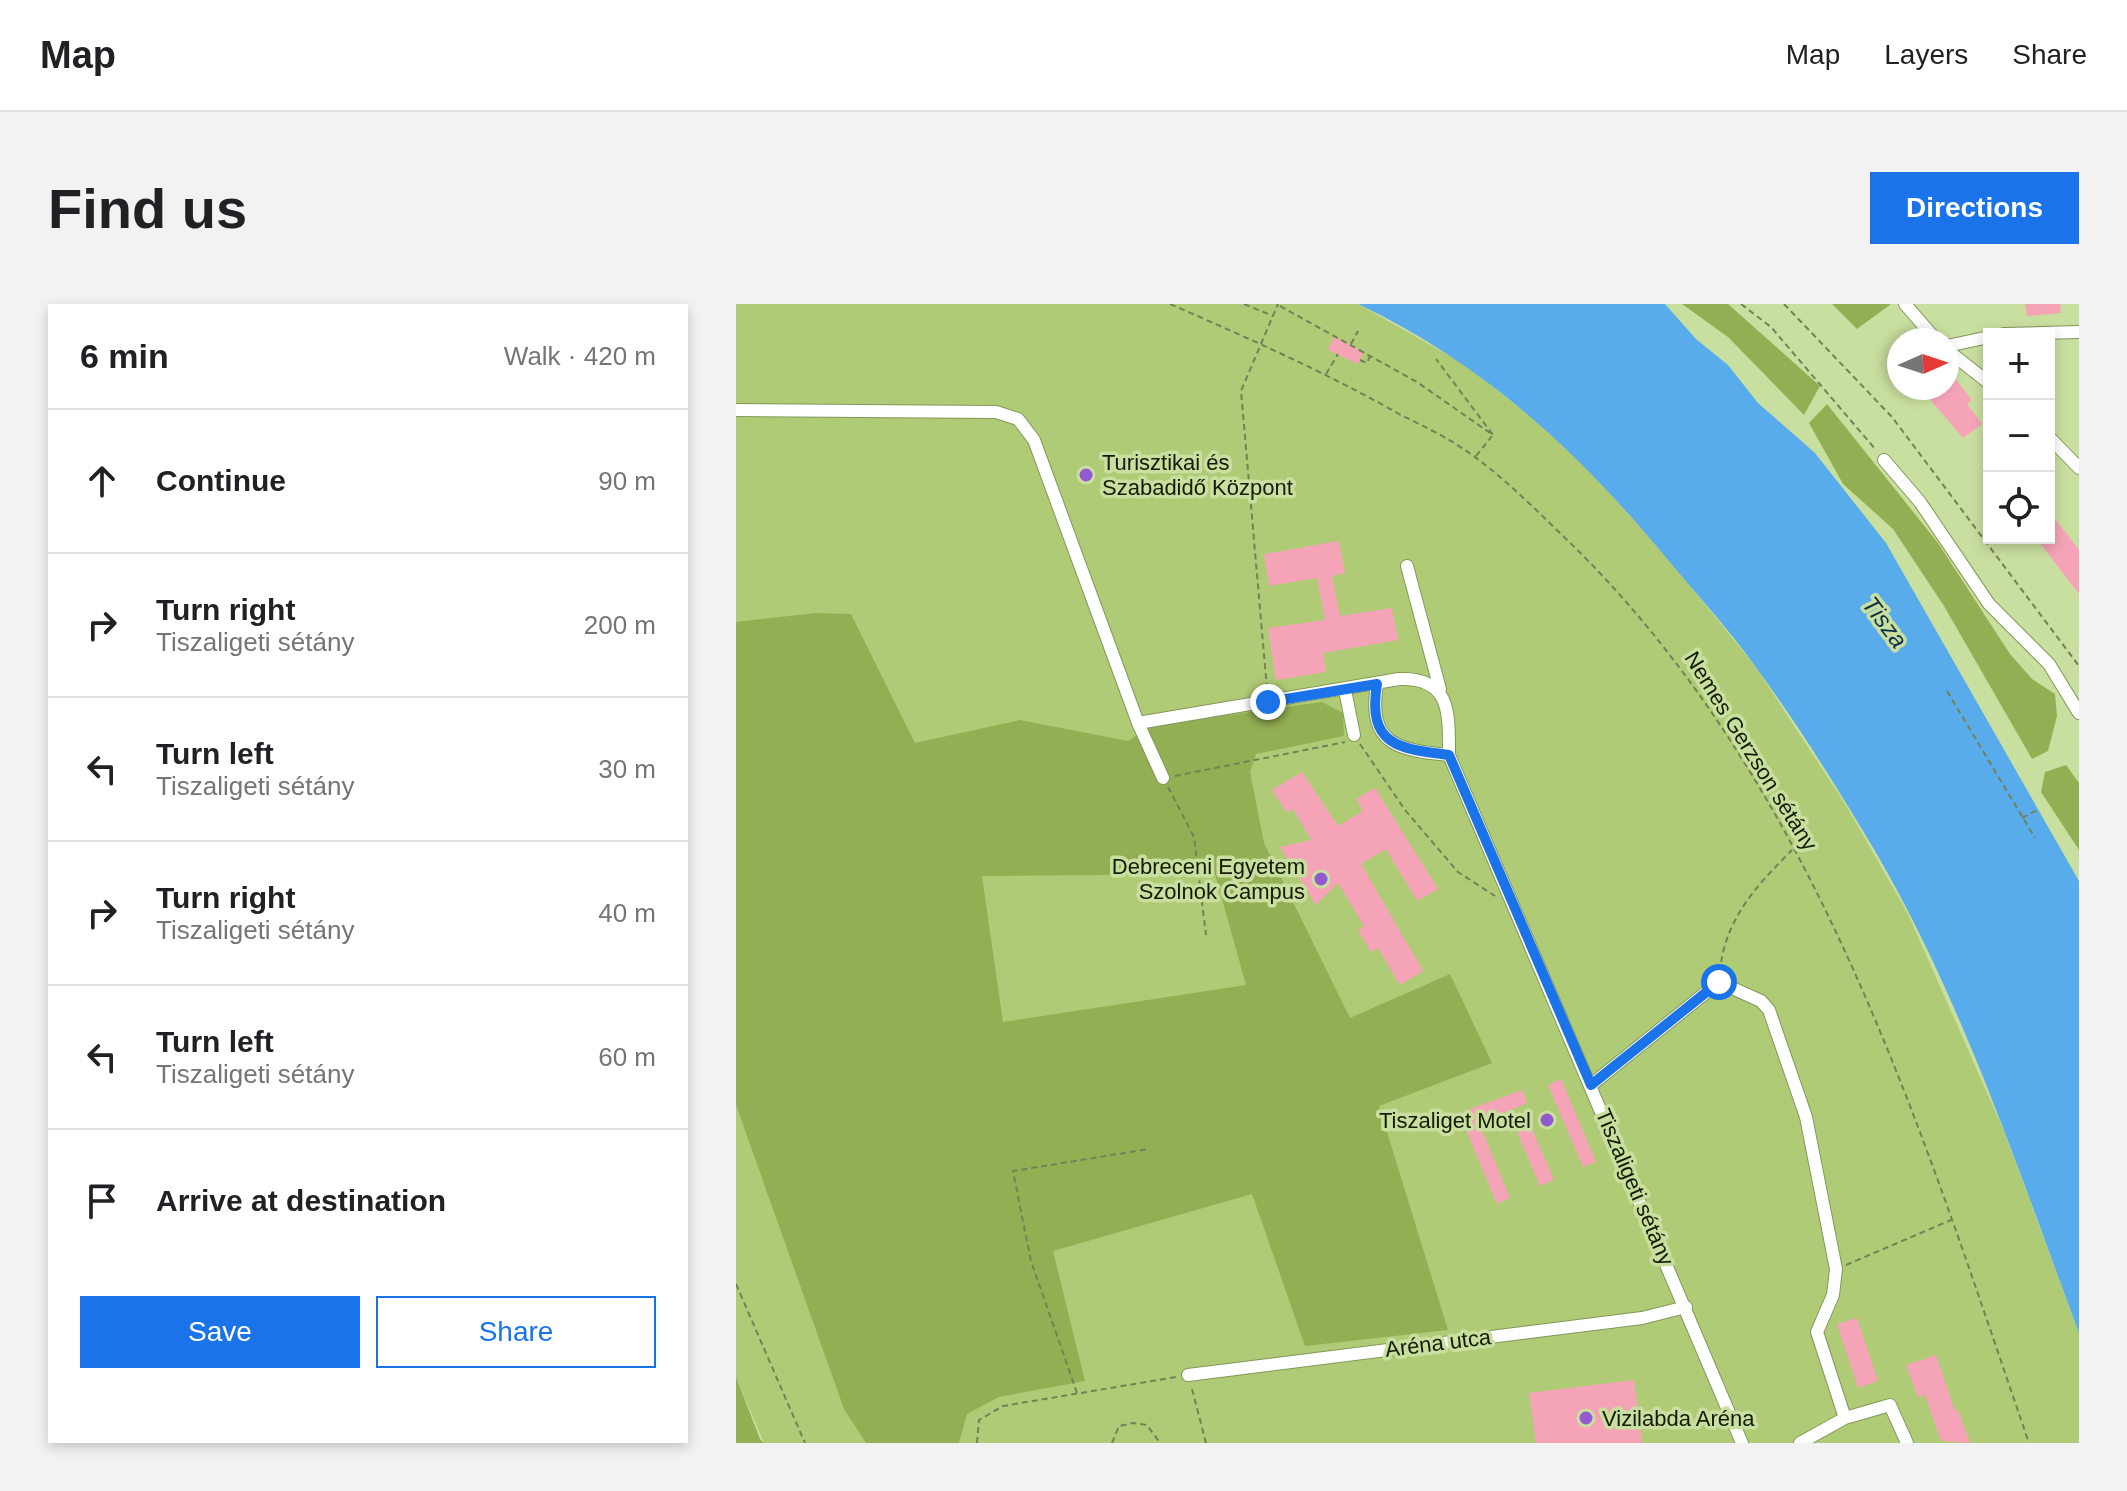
<!DOCTYPE html>
<meta charset="utf-8">
<style>
:root{--surface:#fff;--page:#f2f2f2;--text:#202124;--muted:#757577;--line:#e0e0e0;--accent:#1a73e8}
body{margin:0;font-family:Helvetica,sans-serif;background:var(--page);color:var(--text)}
.controls{position:absolute;right:24px;top:24px;display:grid;overflow:hidden;border-radius:0px;box-shadow:0 4px 12px #0003}
.controls button{width:72px;height:72px;display:grid;place-items:center;padding:0;border:0;border-bottom:2px solid var(--line);background:var(--surface);color:var(--text);font:40px sans-serif}
.compass{position:absolute;left:1151px;top:24px;width:72px;height:72px;border-radius:50%;background:var(--surface);box-shadow:0 4px 12px #0003;rotate:87deg}
.stop{position:absolute;width:24px;height:24px;margin:-18px;border:6px solid #1a73e8;border-radius:50%;background:#fff}
.stop.end{background:#1a73e8;border-color:#fff;box-shadow:0 2px 8px #0008}
.list{margin:0;padding:0;list-style:none}
h2{display:flex;justify-content:space-between;align-items:center;height:104px;margin:0;padding:0 32px;font-size:34px}
h2 small{font-size:26px;font-weight:400;color:var(--muted)}
.list li{display:grid;grid-template-columns:52px 1fr auto;gap:24px;align-items:center;box-sizing:border-box;height:144px;padding:0 32px;border-top:2px solid var(--line)}
.list b{display:block;font-size:30px;white-space:nowrap}
.list p{margin:0;font-size:26px;white-space:nowrap;color:var(--muted)}
.list em{font-size:26px;font-style:normal;color:var(--muted)}
.actions{display:flex;gap:16px;padding:24px 32px}
.actions a{flex:1;padding:18px 0;border:2px solid var(--accent);border-radius:0px;text-align:center;font-size:28px;color:var(--accent)}
.actions .main{background:var(--accent);color:#fff}
.icon{flex:none;width:44px;height:44px;fill:none;stroke:currentColor;stroke-width:2;stroke-linecap:round;stroke-linejoin:round}
.map{position:relative;flex:none;width:1343px;height:1139px;overflow:hidden;border-radius:0px}
header{display:flex;align-items:center;gap:48px;box-sizing:border-box;height:112px;padding:0 40px;background:var(--surface);border-bottom:2px solid var(--line)}
header strong{font-size:38px}
nav{display:flex;gap:44px;margin-inline-start:auto;font-size:28px}
.intro{display:flex;align-items:center;justify-content:space-between;box-sizing:border-box;height:192px;padding:0 48px}
h1{margin:0;font-size:56px}
.button{padding:20px 36px;border-radius:0px;background:var(--accent);color:#fff;font-size:28px;font-weight:700}
main{display:flex;gap:48px;padding:0 48px}
aside{flex:1;background:var(--surface);border-radius:0px;box-shadow:0 4px 12px #0003}
.map>svg:first-child{display:block}
.green{fill:#b0cb76}
.forest{fill:#93af53;fill-rule:evenodd}
.water{fill:#58aceb}
.building{fill:#f5a4b8}
.lines{fill:none;stroke-linecap:round;stroke-linejoin:round}
.minor-casing{stroke:#84975a;stroke-width:14}
.path{stroke:#738255;stroke-width:2;stroke-dasharray:6 4;stroke-linecap:butt}
.minor{stroke:#fff;stroke-width:12}
.route{stroke:#1a73e8;stroke-width:10}
.poi-dot{fill:#9259d1;stroke:#c9df9f;stroke-width:3}
.labels{text-anchor:middle;dominant-baseline:central;stroke-width:7;stroke-linejoin:round;paint-order:stroke}
.poi-label{font-size:22px;fill:#151c04;stroke:#c9df9f;text-anchor:start}
.street-label{font-size:22px;fill:#151c04;stroke:#c9df9f}
.water-label{font-size:24px;font-style:italic;fill:#0c314a;stroke:#c9df9f}
</style>
<header>
<strong>Map</strong>
<nav><a>Map</a><a>Layers</a><a>Share</a></nav>
</header>
<div class="intro"><h1>Find us</h1><a class="button">Directions</a></div>
<main>
<aside>
<h2>6 min<small>Walk · 420 m</small></h2>
<ul class="list">
<li><svg class="icon" aria-label="ahead" viewBox="0 0 24 24"><path d="M12 20V5M6 11l6-6 6 6"/></svg><div><b>Continue</b></div><em>90 m</em></li>
<li><svg class="icon" aria-label="right" viewBox="0 0 24 24"><path d="M7 20v-9h11M14 6l5 5-5 5"/></svg><div><b>Turn right</b><p>Tiszaligeti sétány</p></div><em>200 m</em></li>
<li><svg class="icon" aria-label="left" viewBox="0 0 24 24"><path d="M17 20v-9H6M10 6l-5 5 5 5"/></svg><div><b>Turn left</b><p>Tiszaligeti sétány</p></div><em>30 m</em></li>
<li><svg class="icon" aria-label="right" viewBox="0 0 24 24"><path d="M7 20v-9h11M14 6l5 5-5 5"/></svg><div><b>Turn right</b><p>Tiszaligeti sétány</p></div><em>40 m</em></li>
<li><svg class="icon" aria-label="left" viewBox="0 0 24 24"><path d="M17 20v-9H6M10 6l-5 5 5 5"/></svg><div><b>Turn left</b><p>Tiszaligeti sétány</p></div><em>60 m</em></li>
<li><svg class="icon" aria-label="arrive" viewBox="0 0 24 24"><path d="M6 21V4h12l-3 4 3 4H6"/></svg><div><b>Arrive at destination</b></div></li>
</ul>
<div class="actions"><a class="main">Save</a><a>Share</a></div>
</aside>
<div class="map">
<svg width="1343" height="1139" viewBox="0 0 1343 1139">
<rect width="100%" height="100%" fill="#c9df9f"/>
<path class="green" d="M0 0H622L730 61 833 144 907 224 1019 362 1111 503 1172 610 1268 827 1343 1029V1139H28L0 1073Z"/>
<path class="forest" d="M946 0H992L1084 82 1068 111 992 33Z
M1096 0H1155L1121 25Z
M1091 100 1202 239 1274 350 1296 375 1319 390 1321 412 1312 447 1296 455 1208 302 1157 225 1107 180 1073 119Z
M80 309 115 310 179 439 284 416 392 437 414 422 586 398 607 409 608 432 520 450 514 468 528 539 614 714 714 670 756 759 643 802 712 1026 569 1042 516 890 317 947 349 1077 263 1093 231 1110 223 1139H130L108 1105 0 801V318ZM479 570 510 681 267 718 246 572Z
M1330 461 1343 479V546L1305 488 1309 468Z
M0 1073 24 1135 28 1139H0Z"/>
<path class="water" d="M622 0H929L960 35 992 61 1022 99 1079 149 1150 239 1343 577V1029C1283 868 1228 701 1142 552 1104 488 1063 422 1019 362 994 327 965 295 937 262 847 152 752 62 622 0Z"/>
<path class="building" d="M1289 0H1324L1325 9 1291 12Z
M598 33 628 48 622 60 592 46Z
M1211 64 1236 96 1231 100 1246 120 1227 134 1184 84H1211Z
M1313 207 1343 246V290L1300 234H1313Z
M603 237 609 269 596 272 604 312 656 304 662 336 587 349 590 368 540 376 532 324 589 316 581 274 533 282 528 250Z
M566 468 602 522 627 507 620 495 639 484 702 585 681 597 650 545 625 560 687 667 664 681 642 644 635 648 622 626 628 622 602 579 580 601 544 543 575 536 557 505 550 508 536 486Z
M825 775 860 858 847 863 812 781Z
M786 786 791 799 743 819 774 894 761 900 723 809Z
M795 823 818 876 804 882 781 828Z
M1121 1014 1142 1077 1122 1084 1101 1020Z
M1200 1051 1219 1107 1222 1106 1234 1139 1205 1137 1189 1091 1182 1094 1170 1061Z
M898 1076 906 1139H800L793 1089Z"/>
<g class="lines">
<defs>
<path id="minor" d="M1169 0 1200 36
M1268 30 1343 28
M1211 42 1253 33
M1211 46 1253 79
M0 106 260 108 282 115 298 136 402 419 663 375C715 373 713 409 713 451L1006 1139
M1313 133 1343 164
M1148 156 1184 198 1253 300 1313 360 1343 409
M671 262 704 385
M641 380C631 441 662 446 713 451
M609 386 618 431
M402 419 427 474
M855 781 983 678 1025 697 1033 706 1070 813 1100 965 1097 991 1081 1028 1109 1114
M452 1071 906 1014 950 1003
M1064 1139 1109 1114 1154 1101 1171 1139"/>
</defs>
<use href="#minor" class="minor-casing"/>
<path class="path" d="M434 0C512 34 589 68 663 110 685 121 709 132 729 146 764 170 794 200 825 230 1077 470 1183 819 1293 1139
M508 0 537 12
M1005 0 1035 23 1140 146
M1048 0 1156 113 1343 362
M544 2 681 78 757 131 700 55
M615 40 622 27
M624 56 631 59 634 52
M590 70 602 50
M740 152 756 132
M531 385 505 87 542 0
M1211 387 1299 534
M624 440 669 506 722 568 759 592
M439 472 609 438
M432 483 458 533 470 631
M1286 514 1303 505
M984 668C988 616 1021 581 1056 546
M1110 961 1215 916
M0 980 69 1139
M456 1085 470 1139
M341 1089 295 957 277 867 413 845
M241 1139 243 1116 267 1102 440 1073
M376 1139 383 1122 397 1119 411 1121 424 1139"/>
<use href="#minor" class="minor"/>
</g>
<g class="lines">
<path class="route" d="M532 398 641 380C631 441 662 445 713 451L855 781 983 678"/>
</g>
<g class="poi-dot">
<circle cx="350" cy="171" r="8"/>
<circle cx="585" cy="575" r="8"/>
<circle cx="811" cy="816" r="8"/>
<circle cx="850" cy="1114" r="8"/>
</g>
<g class="labels">
<g class="poi-label">
<text x="366" y="158">Turisztikai és<tspan x="366" dy="25">Szabadidő Központ</tspan></text>
<text x="569" y="562" text-anchor="end">Debreceni Egyetem<tspan x="569" dy="25">Szolnok Campus</tspan></text>
<text x="795" y="816" text-anchor="end">Tiszaliget Motel</text>
<text x="866" y="1114">Vizilabda Aréna</text>
</g>
<g class="street-label">
<text transform="translate(1015 447) rotate(58)">Nemes Gerzson sétány</text>
<text transform="translate(899 883) rotate(67)">Tiszaligeti sétány</text>
<text transform="translate(702 1039) rotate(-7)">Aréna utca</text>
</g>
<g class="water-label">
<text transform="translate(1149 318) rotate(53)">Tisza</text>
</g>
</g>
</svg>
<div class="controls">
<button>+</button>
<button>−</button>
<button><svg class="icon" aria-label="locate" viewBox="0 0 24 24"><circle cx="12" cy="12" r="6"/><path d="M12 2v4M12 18v4M2 12h4M18 12h4"/></svg></button>
</div>
<svg class="compass" viewBox="-18 -18 36 36"><path d="M0-13l5 13h-10z" fill="#e53935"/><path d="M0 13l5-13h-10z" fill="#757577"/></svg>
<div class="stop" style="left:983px;top:678px"></div>
<div class="stop end" style="left:532px;top:398px"></div>
</div>
</main>
